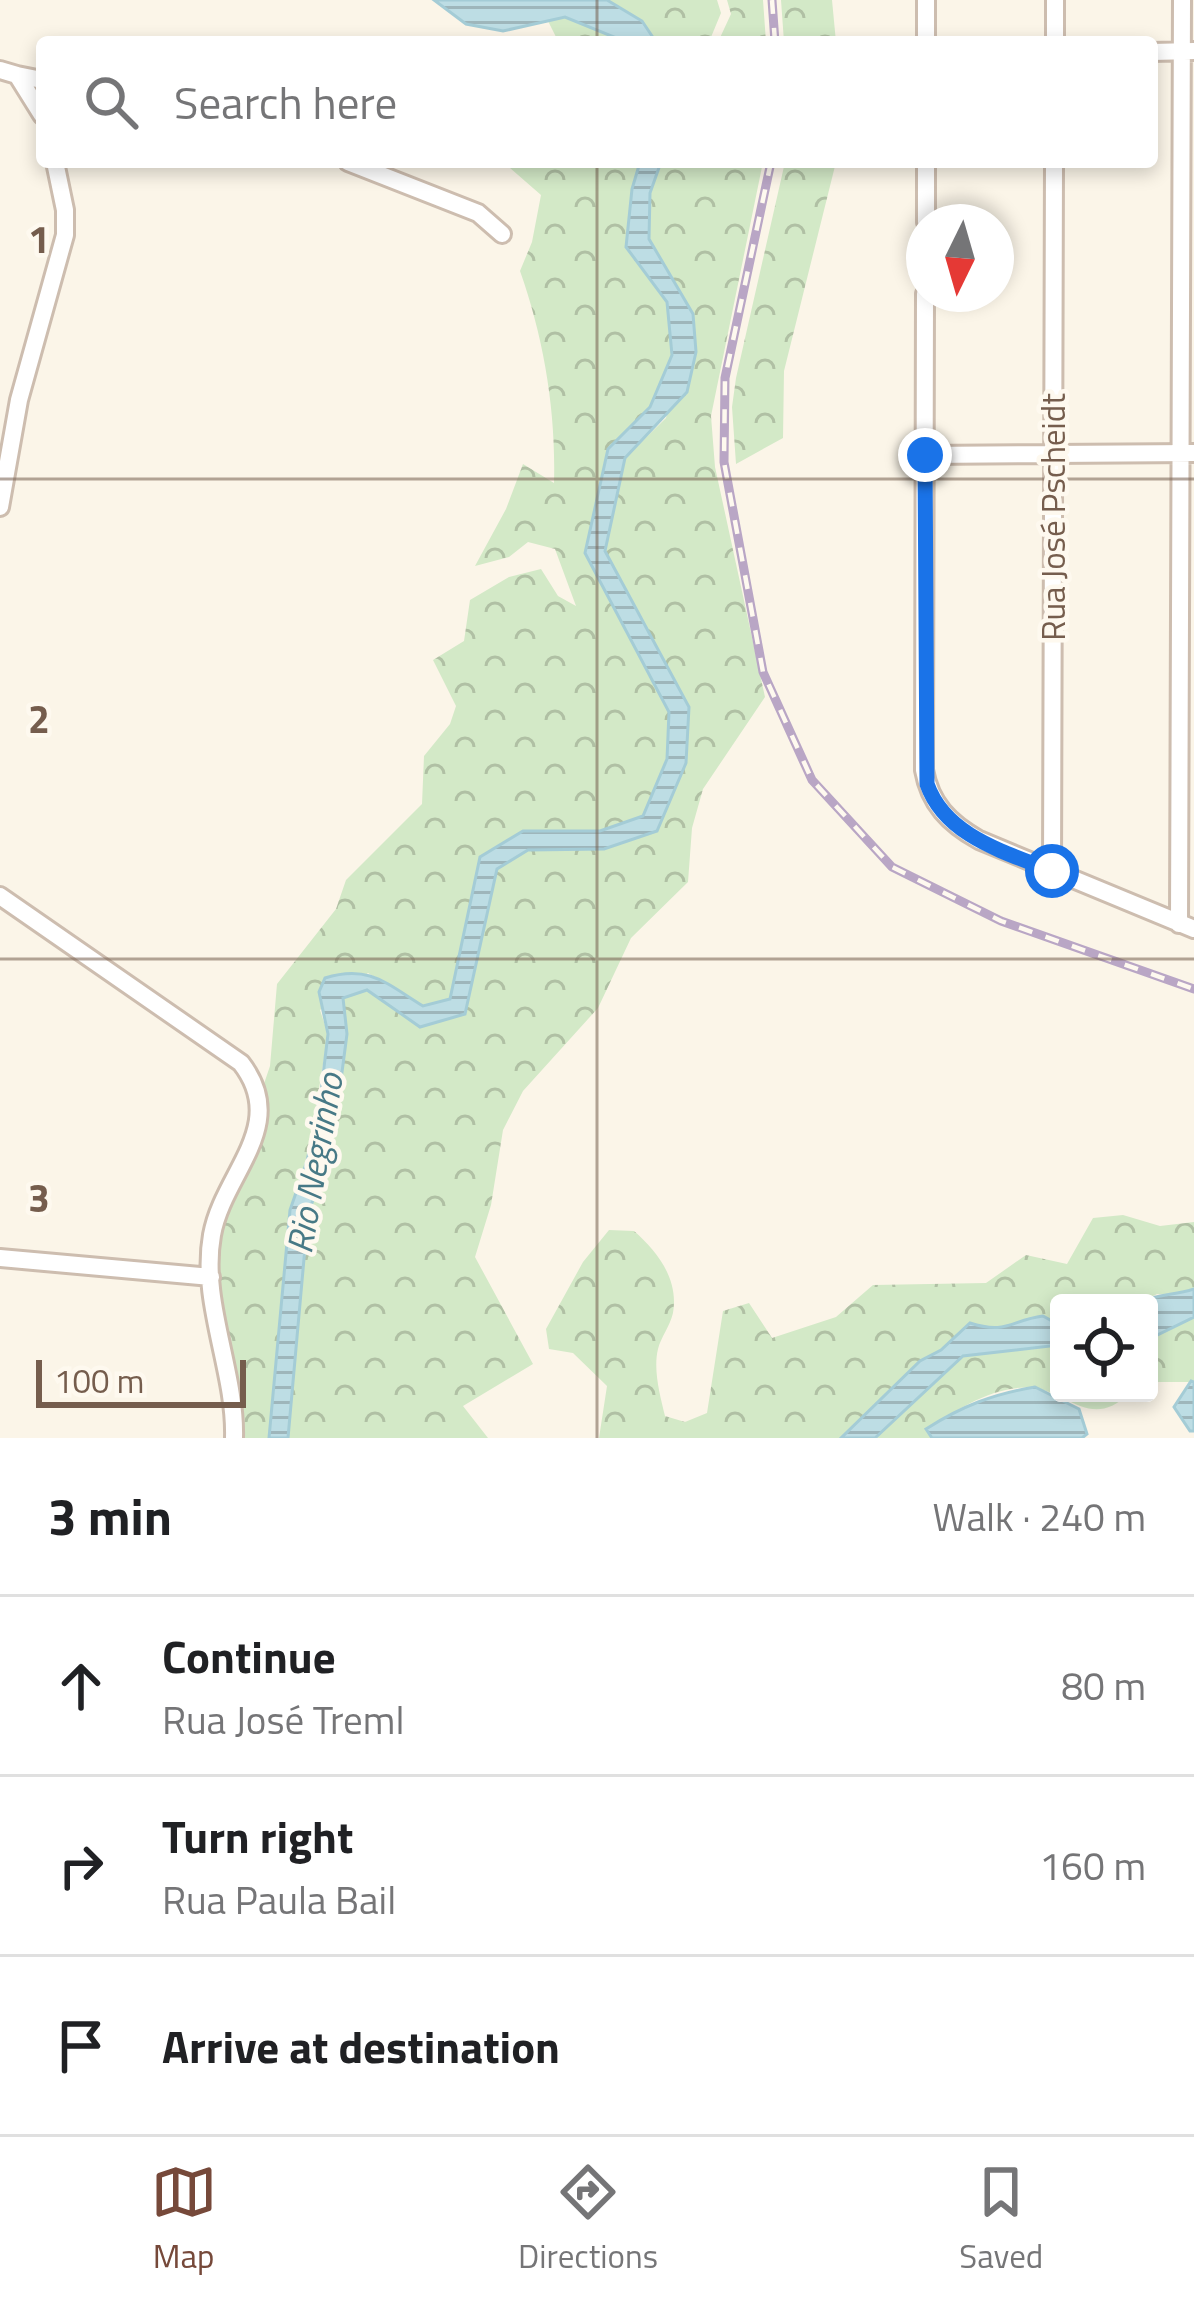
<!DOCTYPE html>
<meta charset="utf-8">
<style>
:root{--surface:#fff;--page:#f2f2f2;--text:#202124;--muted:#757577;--line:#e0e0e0;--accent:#76493a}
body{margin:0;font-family:"Titillium Web",sans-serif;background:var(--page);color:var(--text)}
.controls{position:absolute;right:36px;bottom:36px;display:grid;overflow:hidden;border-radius:12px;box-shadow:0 6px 18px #0003}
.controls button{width:108px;height:108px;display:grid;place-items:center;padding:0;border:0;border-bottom:3px solid var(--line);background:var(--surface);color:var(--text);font:60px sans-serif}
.compass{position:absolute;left:906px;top:204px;width:108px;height:108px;border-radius:50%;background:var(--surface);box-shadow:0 6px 18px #0003;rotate:185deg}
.scale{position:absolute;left:36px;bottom:30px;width:210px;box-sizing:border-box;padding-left:12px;border:6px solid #755d4d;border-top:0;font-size:33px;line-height:42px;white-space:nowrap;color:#755d4d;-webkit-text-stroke:9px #fef9ef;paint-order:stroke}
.stop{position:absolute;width:36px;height:36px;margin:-27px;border:9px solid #1a73e8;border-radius:50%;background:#fff}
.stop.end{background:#1a73e8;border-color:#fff;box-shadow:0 3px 12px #0008}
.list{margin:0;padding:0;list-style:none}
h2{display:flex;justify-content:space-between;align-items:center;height:156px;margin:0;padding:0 48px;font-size:51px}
h2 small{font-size:39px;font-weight:400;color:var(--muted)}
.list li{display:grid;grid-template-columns:78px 1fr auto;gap:36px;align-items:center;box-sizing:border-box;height:180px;padding:0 48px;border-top:3px solid var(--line)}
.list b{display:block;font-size:45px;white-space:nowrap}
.list p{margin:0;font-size:39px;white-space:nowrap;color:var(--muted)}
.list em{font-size:39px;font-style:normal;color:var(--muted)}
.icon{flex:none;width:66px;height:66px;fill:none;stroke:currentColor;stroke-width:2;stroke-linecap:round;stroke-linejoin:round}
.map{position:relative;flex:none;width:1194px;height:1438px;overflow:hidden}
.search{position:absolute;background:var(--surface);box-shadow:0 6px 18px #0003;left:36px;right:36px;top:36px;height:132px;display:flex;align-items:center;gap:30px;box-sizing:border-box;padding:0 42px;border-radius:12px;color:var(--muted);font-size:45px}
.sheet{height:696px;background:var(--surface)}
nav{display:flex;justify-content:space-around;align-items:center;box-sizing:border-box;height:168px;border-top:3px solid var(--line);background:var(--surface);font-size:33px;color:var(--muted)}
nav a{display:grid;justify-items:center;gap:6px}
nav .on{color:var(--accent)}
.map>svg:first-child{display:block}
.forest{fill:url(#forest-crowns)}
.water{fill:url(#water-rules);stroke:#a4ccd6;stroke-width:3}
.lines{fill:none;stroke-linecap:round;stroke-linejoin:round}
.minor-casing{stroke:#cdbdaf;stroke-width:22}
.minor{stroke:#fff;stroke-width:16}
.rail-casing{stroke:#b9a6c5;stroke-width:9}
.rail{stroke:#fef9ef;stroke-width:4.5;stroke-dasharray:14;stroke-linecap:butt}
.route{stroke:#1a73e8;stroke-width:15}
.grid{fill:none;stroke:#755d4d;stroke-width:3;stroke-opacity:0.55}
.labels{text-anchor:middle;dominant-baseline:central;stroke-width:9;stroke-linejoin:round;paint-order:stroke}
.street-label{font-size:33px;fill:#755d4d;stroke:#fef9ef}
.water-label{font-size:36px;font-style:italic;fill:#477986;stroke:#fef9ef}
.grid-label{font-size:39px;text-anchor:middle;font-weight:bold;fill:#755d4d;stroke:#fef9ef;stroke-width:9;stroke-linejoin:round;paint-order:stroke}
</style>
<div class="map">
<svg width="1194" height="1438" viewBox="0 0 1194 1438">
<defs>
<pattern id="forest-crowns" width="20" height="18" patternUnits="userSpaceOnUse" patternTransform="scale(3)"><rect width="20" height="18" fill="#d3e9c7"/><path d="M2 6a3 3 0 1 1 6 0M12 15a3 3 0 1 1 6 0" fill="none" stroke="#b0c0a4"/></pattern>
<pattern id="water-rules" width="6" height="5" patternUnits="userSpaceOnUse" patternTransform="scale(3)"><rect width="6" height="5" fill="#bddde4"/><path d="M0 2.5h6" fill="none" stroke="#9eb6bb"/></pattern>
</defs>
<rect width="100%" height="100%" fill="#fbf5e8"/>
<path class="forest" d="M607 0H717L721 13 709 42H656L642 21Z
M727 0H763L766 42H718L731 14Z
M781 0H832L836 42H784Z
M565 17 624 40 626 42 557 39 548 21Z
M503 162H640L632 189 626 247 667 302 672 355 650 407 608 449 585 553 669 712 668 759 643 816 600 831H523L480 857 450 999 424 1006 368 973 320 1010 328 1034 307 1161 290 1211 269 1438H225L235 1411 212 1237 270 1066 277 984 336 909 346 880 422 804 424 756 450 724 456 706 433 660 464 641 470 600 509 577 541 569 558 596 576 606 555 549 528 542 509 557 475 566 506 509 523 464 554 483C556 411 544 339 520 271L532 242 541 195Z
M661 162H763L711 416 715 467 765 697 703 789 692 828 688 882 631 938 598 1008 523 1091 503 1130 491 1205 475 1257 533 1364 463 1406 488 1438H288L308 1214 325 1166 339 1095 347 1034 343 998 367 990 420 1026 465 1014 496 869 528 850 604 849 657 831 686 763 655 651 605 551 625 458 666 418 693 313 648 239 650 193Z
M785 162H836L784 371 783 438 736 464 732 407 736 378Z
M1123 1215 1160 1226 1194 1222V1289L1176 1295 1157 1294 1139 1303H1059V1325L1033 1317 1013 1327 988 1329 920 1361 841 1438H599L607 1386 573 1353 549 1349 546 1329 583 1262 609 1230 634 1231C657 1251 679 1279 673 1313 670 1326 661 1337 658 1349 653 1370 660 1395 665 1416L685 1422 707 1413 723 1311 749 1303 772 1338 836 1317 873 1285 986 1283 1026 1255 1067 1264 1093 1218Z
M1194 1317V1382H1149V1339Z
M1059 1345V1393H1129C1092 1431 1067 1391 1033 1388 996 1384 956 1410 927 1429L932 1438H875L963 1356Z"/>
<path class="water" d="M434 0H607L642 21 656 42H626L565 17 503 31 466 24Z
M640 162H661L650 193 649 239 693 314 696 352 687 392 625 458 605 551 689 707 686 763 657 831 604 849 528 850 497 869 465 1014 420 1027 367 990 343 998 347 1034 339 1095 325 1166 308 1214 288 1438H269L290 1210 307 1161 321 1092 328 1034 319 992 325 978C369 964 387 984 423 1006L450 999 480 857 523 831H600L643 816 667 759 669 712 585 553 608 449 650 407 672 355 667 302 626 247 632 189Z
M1194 1289V1317L1149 1339V1303H1139C1158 1293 1174 1296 1194 1289Z
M1043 1316 1059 1325V1345L963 1356 875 1438H841L920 1361 941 1350 970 1323C1007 1335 1011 1320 1043 1316Z
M1191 1381 1194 1382V1431H1190L1174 1407Z
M1035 1387 1079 1409 1087 1434 1082 1438H932L926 1429C962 1406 993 1394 1035 1387Z"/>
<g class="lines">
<defs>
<path id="minor" d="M926 42V0
M1055 42V0
M1152 52 1194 51
M0 70 17 75 42 115
M17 75 42 80
M348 162 478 213 502 234
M926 222V162
M925 294 924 770C930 804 949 823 979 840L1194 929
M925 455 1194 453
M0 507 19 400 65 235V210L55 162
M1052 871 1054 162
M0 896 241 1063C290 1126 223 1173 212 1235 200 1302 236 1371 234 1438
M1179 924 1182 0
M0 1258 211 1277"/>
</defs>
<use href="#minor" class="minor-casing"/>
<use href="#minor" class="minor"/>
<defs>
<path id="rail" d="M772 0 775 42
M771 162 725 378 724 462 763 672 812 780 892 867 1001 921 1194 989"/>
</defs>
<use href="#rail" class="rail-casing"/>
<use href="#rail" class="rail"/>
</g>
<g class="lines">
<path class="route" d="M925 455 927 784C945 836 1005 852 1052 871"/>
</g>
<path class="grid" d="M597 0V42M597 162V1438M0 479H1194M0 959H1194"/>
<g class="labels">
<g class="street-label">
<text transform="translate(1053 517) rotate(-90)">Rua José Pscheidt</text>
</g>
<g class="water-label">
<text transform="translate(314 1163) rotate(-80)">Rio Negrinho</text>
</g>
</g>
<g class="grid-label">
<text x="39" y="253">1</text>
<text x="39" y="733">2</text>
<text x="39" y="1212">3</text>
</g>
</svg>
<div class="controls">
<button><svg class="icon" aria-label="locate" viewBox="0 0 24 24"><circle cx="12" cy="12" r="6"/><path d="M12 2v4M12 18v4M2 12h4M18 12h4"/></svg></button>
</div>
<svg class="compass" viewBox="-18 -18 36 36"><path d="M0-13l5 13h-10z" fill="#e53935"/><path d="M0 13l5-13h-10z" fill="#757577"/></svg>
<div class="scale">100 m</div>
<div class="stop" style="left:1052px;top:871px"></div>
<div class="stop end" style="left:925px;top:455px"></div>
<div class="search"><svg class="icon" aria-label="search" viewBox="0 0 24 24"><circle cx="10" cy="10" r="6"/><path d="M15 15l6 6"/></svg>Search here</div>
</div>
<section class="sheet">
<h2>3 min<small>Walk · 240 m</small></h2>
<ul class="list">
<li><svg class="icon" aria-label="ahead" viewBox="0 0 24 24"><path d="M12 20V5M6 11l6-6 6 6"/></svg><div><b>Continue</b><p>Rua José Treml</p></div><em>80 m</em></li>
<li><svg class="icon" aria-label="right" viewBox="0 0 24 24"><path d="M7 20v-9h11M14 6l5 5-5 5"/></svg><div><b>Turn right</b><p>Rua Paula Bail</p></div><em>160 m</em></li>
<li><svg class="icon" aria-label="arrive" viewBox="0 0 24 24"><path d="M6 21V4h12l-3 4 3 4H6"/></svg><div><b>Arrive at destination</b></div></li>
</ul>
</section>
<nav>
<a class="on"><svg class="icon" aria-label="map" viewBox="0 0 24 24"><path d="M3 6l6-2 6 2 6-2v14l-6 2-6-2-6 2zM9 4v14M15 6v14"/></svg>Map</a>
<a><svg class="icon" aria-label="directions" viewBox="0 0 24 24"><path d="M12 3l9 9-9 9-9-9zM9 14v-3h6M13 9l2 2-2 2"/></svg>Directions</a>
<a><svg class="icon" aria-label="saved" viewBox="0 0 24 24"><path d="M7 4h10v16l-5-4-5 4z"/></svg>Saved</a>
</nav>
